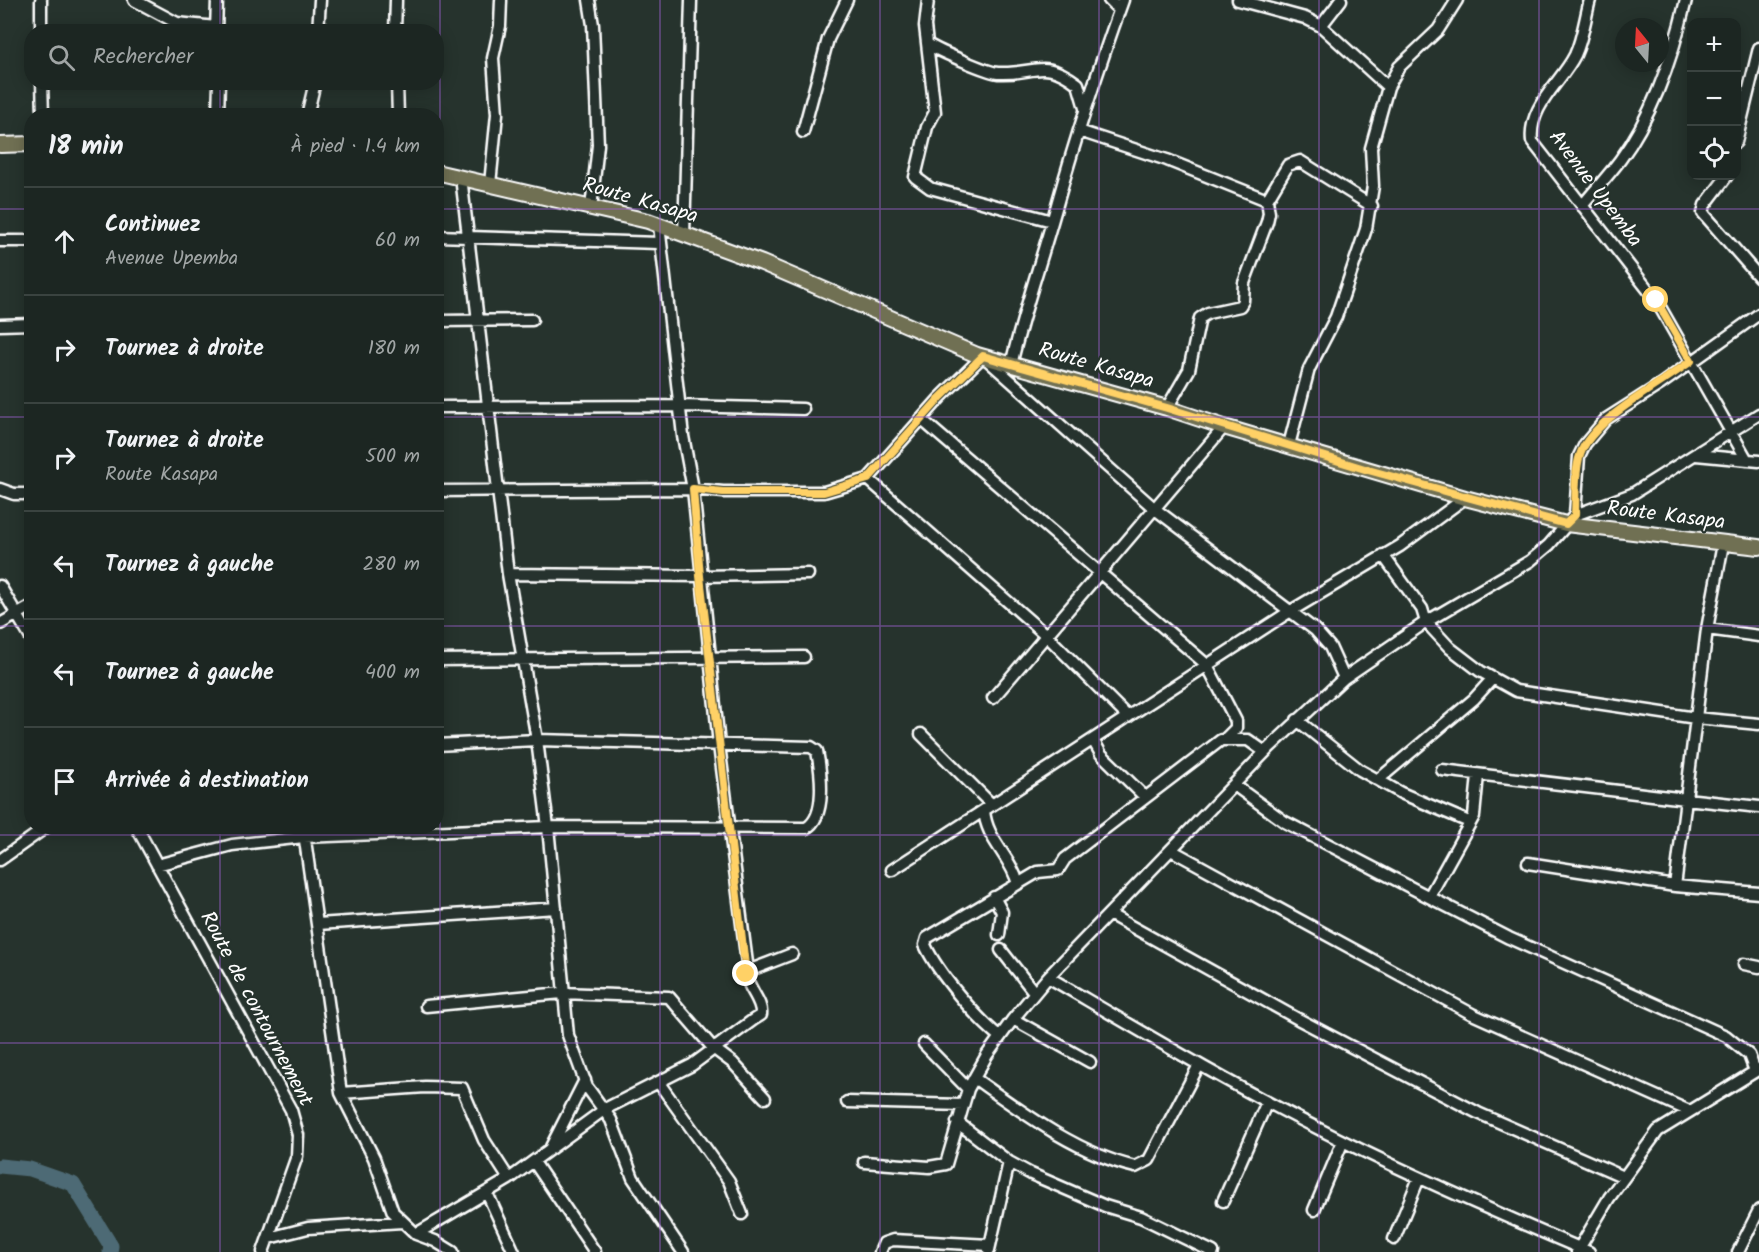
<!DOCTYPE html>
<html lang="fr">
<meta charset="utf-8">
<style>
:root{--surface:#1c2622;--page:#252e2a;--text:#f1f3f6;--muted:#a0a5a5;--line:#3a4340}
body{margin:0;font-family:Kalam,sans-serif;background:var(--page);color:var(--text)}
.controls{position:absolute;right:18px;top:18px;display:grid;overflow:hidden;border-radius:12px;box-shadow:0 3px 15px #0003}
.controls button{width:54px;height:54px;display:grid;place-items:center;padding:0;border:0;border-bottom:2px solid var(--line);background:var(--surface);color:var(--text);font:30px sans-serif}
.compass{position:absolute;left:1615px;top:18px;width:54px;height:54px;border-radius:50%;background:var(--surface);box-shadow:0 3px 15px #0003;rotate:342deg}
.stop{position:absolute;width:18px;height:18px;margin:-14px;border:4px solid #ffd166;border-radius:50%;background:#fff}
.stop.end{background:#ffd166;border-color:#fff;box-shadow:0 2px 6px #0008}
.list{margin:0;padding:0;list-style:none}
h2{display:flex;justify-content:space-between;align-items:center;height:78px;margin:0;padding:0 24px;font-size:26px}
h2 small{font-size:20px;font-weight:400;color:var(--muted)}
.list li{display:grid;grid-template-columns:39px 1fr auto;gap:18px;align-items:center;box-sizing:border-box;height:108px;padding:0 24px;border-top:2px solid var(--line)}
.list b{display:block;font-size:22px;white-space:nowrap}
.list p{margin:0;font-size:20px;white-space:nowrap;color:var(--muted)}
.list em{font-size:20px;font-style:normal;color:var(--muted)}
.icon{flex:none;width:33px;height:33px;fill:none;stroke:currentColor;stroke-width:2;stroke-linecap:round;stroke-linejoin:round}
.map{position:relative;flex:none;width:1759px;height:1252px;overflow:hidden}
.search{position:absolute;background:var(--surface);box-shadow:0 3px 15px #0003;left:24px;top:24px;width:420px;height:66px;display:flex;align-items:center;gap:15px;box-sizing:border-box;padding:0 21px;border-radius:24px;color:var(--muted);font-size:22px}
.panel{position:absolute;background:var(--surface);box-shadow:0 3px 15px #0003;left:24px;top:108px;width:420px;height:726px;border-radius:24px}
.map>svg:first-child{display:block}
.lines{fill:none;stroke-linecap:round;stroke-linejoin:round}
.river{stroke:#4e6a74;stroke-width:15}
.minor-casing{stroke:#fff;stroke-width:15}
.major-casing{stroke:#fff;stroke-width:18}
.minor{stroke:#26332d;stroke-width:10}
.major{stroke:#706f52;stroke-width:14}
.route{stroke:#ffd166;stroke-width:8}
.grid{fill:none;stroke:#9c61cf;stroke-width:1.5;stroke-opacity:0.55}
.labels{text-anchor:middle;dominant-baseline:central;stroke-width:4.5;stroke-linejoin:round;paint-order:stroke}
.street-label{font-size:21px;fill:#fff;stroke:#26332d}
</style>
<div class="map">
<svg width="1759" height="1252" viewBox="0 0 1759 1252">
<rect width="100%" height="100%" fill="#26332d"/>
<filter id="ink" filterUnits="userSpaceOnUse"><feTurbulence type="fractalNoise" baseFrequency=".0167" numOctaves="2"/><feDisplacementMap in="SourceGraphic" scale="12" xChannelSelector="R" yChannelSelector="G"/><feConvolveMatrix kernelMatrix="1 2 1 2 8 2 1 2 1" color-interpolation-filters="sRGB"/></filter>
<g filter="url(#ink)">
<g class="lines">
<path class="river" d="M0 1166 30 1169 73 1184 111 1246 110 1252"/>
<defs>
<path id="minor" d="M41 0V32
M134 0 177 23 216 27
M589 0 593 25 598 145 591 208
M928 0 925 26 935 112 927 127 915 177 930 188 1052 221
M1109 0 1119 10
M1238 0 1305 18 1321 26 1388 87
M1590 0C1585 18 1583 38 1575 55 1561 83 1528 106 1532 141L1656 300 1747 460
M1321 26 1341 0
M216 32 217 0
M318 32 320 0
M395 32 396 0
M929 45C939 51 987 72 998 73 1035 75 1043 57 1078 84L1085 108
M42 82 43 116
M397 82 398 116
M218 116 219 82
M307 116 315 82
M1079 131 1167 160 1267 200
M803 132 828 39 847 0
M1736 142 1759 48
M1727 176 1705 205 1703 213 1759 277
M461 177 508 574 537 740 548 827 568 1035 587 1087 611 1120 633 1178 683 1252
M490 184 497 114 493 58 500 26 501 0
M1582 206C1594 191 1608 176 1620 160 1654 114 1673 56 1686 0
M659 225 683 436 693 489 719 745 748 971
M684 235 691 0
M436 236 659 243
M0 241H32
M436 321 532 320
M0 325 32 324
M1011 365C1024 309 1043 256 1058 201 1077 133 1099 67 1123 0
M436 407 680 406 803 409
M1167 408 1189 370 1200 318 1208 313 1240 306 1243 301 1244 283 1267 222 1269 213 1267 200 1288 165 1300 161 1372 206
M921 419 1207 665 1236 721V728L1225 739
M1289 445 1309 369 1336 317 1366 229 1373 186 1371 148 1388 87 1399 67 1438 30 1457 0
M1696 455 1759 461
M868 479 1047 636 1128 717
M0 489 14 494H32
M436 491 693 489 723 492H824L868 479 940 398 983 356 1155 509 1315 630 1330 647 1344 678
M1575 515 1632 494 1759 414
M1723 544 1707 629 1686 799 1759 807
M1383 555 1422 609 1426 622 1450 648 1480 671 1516 691 1696 718 1759 724
M508 574 700 576 808 574
M0 586 32 640
M0 624 32 606
M1707 629 1759 636
M436 660 804 657
M993 698 1224 427
M1297 720 1360 770 1401 793 1469 822
M921 734 992 805
M1093 740 1101 754 1145 797
M1442 770 1686 799 1675 886
M1378 780 1474 699 1493 678
M1234 785 1285 822 1429 897 1509 938 1726 1036 1749 1055 1755 1071
M984 810C986 840 1011 856 1018 884
M136 826 291 1110 298 1135 297 1156 263 1252
M303 826 341 1093 374 1158 393 1212 416 1234 435 1241 453 1252
M1171 850 1472 1014 1687 1110
M0 860 48 826
M1528 863 1675 886 1759 893
M157 865 232 845 304 837 548 827 806 828C827 817 821 772 817 751L811 747 537 740 436 745
M892 870 1289 612 1400 546 1465 498
M994 897 1002 912 999 935
M1429 897 1474 816 1478 775
M1109 914 1298 1019 1478 1113 1624 1177
M318 924 556 908
M1001 950 1034 992
M1744 964 1759 967
M1048 977C1139 1030 1229 1084 1323 1131 1409 1175 1499 1214 1589 1252
M426 1006 562 993 669 997 713 1048 733 1063 765 1098
M1013 1019 1090 1062
M1000 1037C976 1018 938 973 925 945L927 938 1038 872 1058 870 1065 859 1221 740H1248L1265 752
M924 1044 968 1089
M974 1078C1022 1112 1076 1153 1135 1167L1149 1160 1199 1065
M659 1083 729 1181 742 1214
M341 1093 425 1087 462 1088 484 1140 509 1179
M847 1102 963 1105
M957 1122 1009 1162 1031 1174 1105 1206 1141 1217 1213 1252
M551 1147 585 1080
M534 1162 595 1252
M864 1162 929 1167 946 1164 968 1089 987 1055 1013 1019 1048 977 1270 747 1344 678 1426 622 1530 561 1549 545 1575 515 1579 456 1585 444 1606 419 1661 384 1759 314
M487 1193 514 1252
M1223 1201 1267 1102
M1314 1210 1343 1141
M416 1234 509 1179 605 1109 692 1065 753 1020 761 1015C763 999 744 987 748 971L792 954
M269 1238 308 1228 402 1222
M1394 1239 1419 1178
M989 1250 1009 1162
M880 1252 884 1243 893 1240 990 1245
M1577 1252 1609 1198 1658 1131 1759 1069
M1738 1252 1759 1210"/>
<path id="major" d="M0 145 32 144
M436 172 648 221 762 263 977 355 1167 408 1224 427 1465 498 1566 524 1759 547"/>
</defs>
<use href="#minor" class="minor-casing"/>
<use href="#major" class="major-casing"/>
<use href="#minor" class="minor"/>
<use href="#major" class="major"/>
</g>
</g>
<g class="lines" filter="url(#ink)">
<path class="route" d="M746 974 700 576 693 489 723 492H824L868 479 940 398 983 356 1167 408 1368 470 1566 524 1575 515C1576 496 1574 473 1580 455 1591 420 1661 384 1691 361L1656 300"/>
</g>
<path class="grid" d="M220 0V32M440 0V1252M660 0V1252M880 0V1252M1099 0V1252M1319 0V1252M1539 0V1252M220 82V116M0 209H32M436 209H1759M0 417H32M436 417H1759M0 626H32M436 626H1759M220 826V1252M0 835H1759M0 1043H1759"/>
<g class="labels">
<g class="street-label">
<text transform="translate(1595 189) rotate(53)">Avenue Upemba</text>
<text transform="translate(640 201) rotate(16)">Route Kasapa</text>
<text transform="translate(1096 366) rotate(16)">Route Kasapa</text>
<text transform="translate(1666 516) rotate(7)">Route Kasapa</text>
<text transform="translate(256 1009) rotate(62)">Route de contournement</text>
</g>
</g>
</svg>
<div class="controls">
<button>+</button>
<button>−</button>
<button><svg class="icon" aria-label="locate" viewBox="0 0 24 24"><circle cx="12" cy="12" r="6"/><path d="M12 2v4M12 18v4M2 12h4M18 12h4"/></svg></button>
</div>
<svg class="compass" viewBox="-18 -18 36 36"><path d="M0-13l5 13h-10z" fill="#e53935"/><path d="M0 13l5-13h-10z" fill="#a0a5a5"/></svg>
<div class="stop" style="left:1656px;top:300px"></div>
<div class="stop end" style="left:746px;top:974px"></div>
<div class="search"><svg class="icon" aria-label="search" viewBox="0 0 24 24"><circle cx="10" cy="10" r="6"/><path d="M15 15l6 6"/></svg>Rechercher</div>
<section class="panel">
<h2>18 min<small>À pied · 1.4 km</small></h2>
<ul class="list">
<li><svg class="icon" aria-label="ahead" viewBox="0 0 24 24"><path d="M12 20V5M6 11l6-6 6 6"/></svg><div><b>Continuez</b><p>Avenue Upemba</p></div><em>60 m</em></li>
<li><svg class="icon" aria-label="right" viewBox="0 0 24 24"><path d="M7 20v-9h11M14 6l5 5-5 5"/></svg><div><b>Tournez à droite</b></div><em>180 m</em></li>
<li><svg class="icon" aria-label="right" viewBox="0 0 24 24"><path d="M7 20v-9h11M14 6l5 5-5 5"/></svg><div><b>Tournez à droite</b><p>Route Kasapa</p></div><em>500 m</em></li>
<li><svg class="icon" aria-label="left" viewBox="0 0 24 24"><path d="M17 20v-9H6M10 6l-5 5 5 5"/></svg><div><b>Tournez à gauche</b></div><em>280 m</em></li>
<li><svg class="icon" aria-label="left" viewBox="0 0 24 24"><path d="M17 20v-9H6M10 6l-5 5 5 5"/></svg><div><b>Tournez à gauche</b></div><em>400 m</em></li>
<li><svg class="icon" aria-label="arrive" viewBox="0 0 24 24"><path d="M6 21V4h12l-3 4 3 4H6"/></svg><div><b>Arrivée à destination</b></div></li>
</ul>
</section>
</div>
